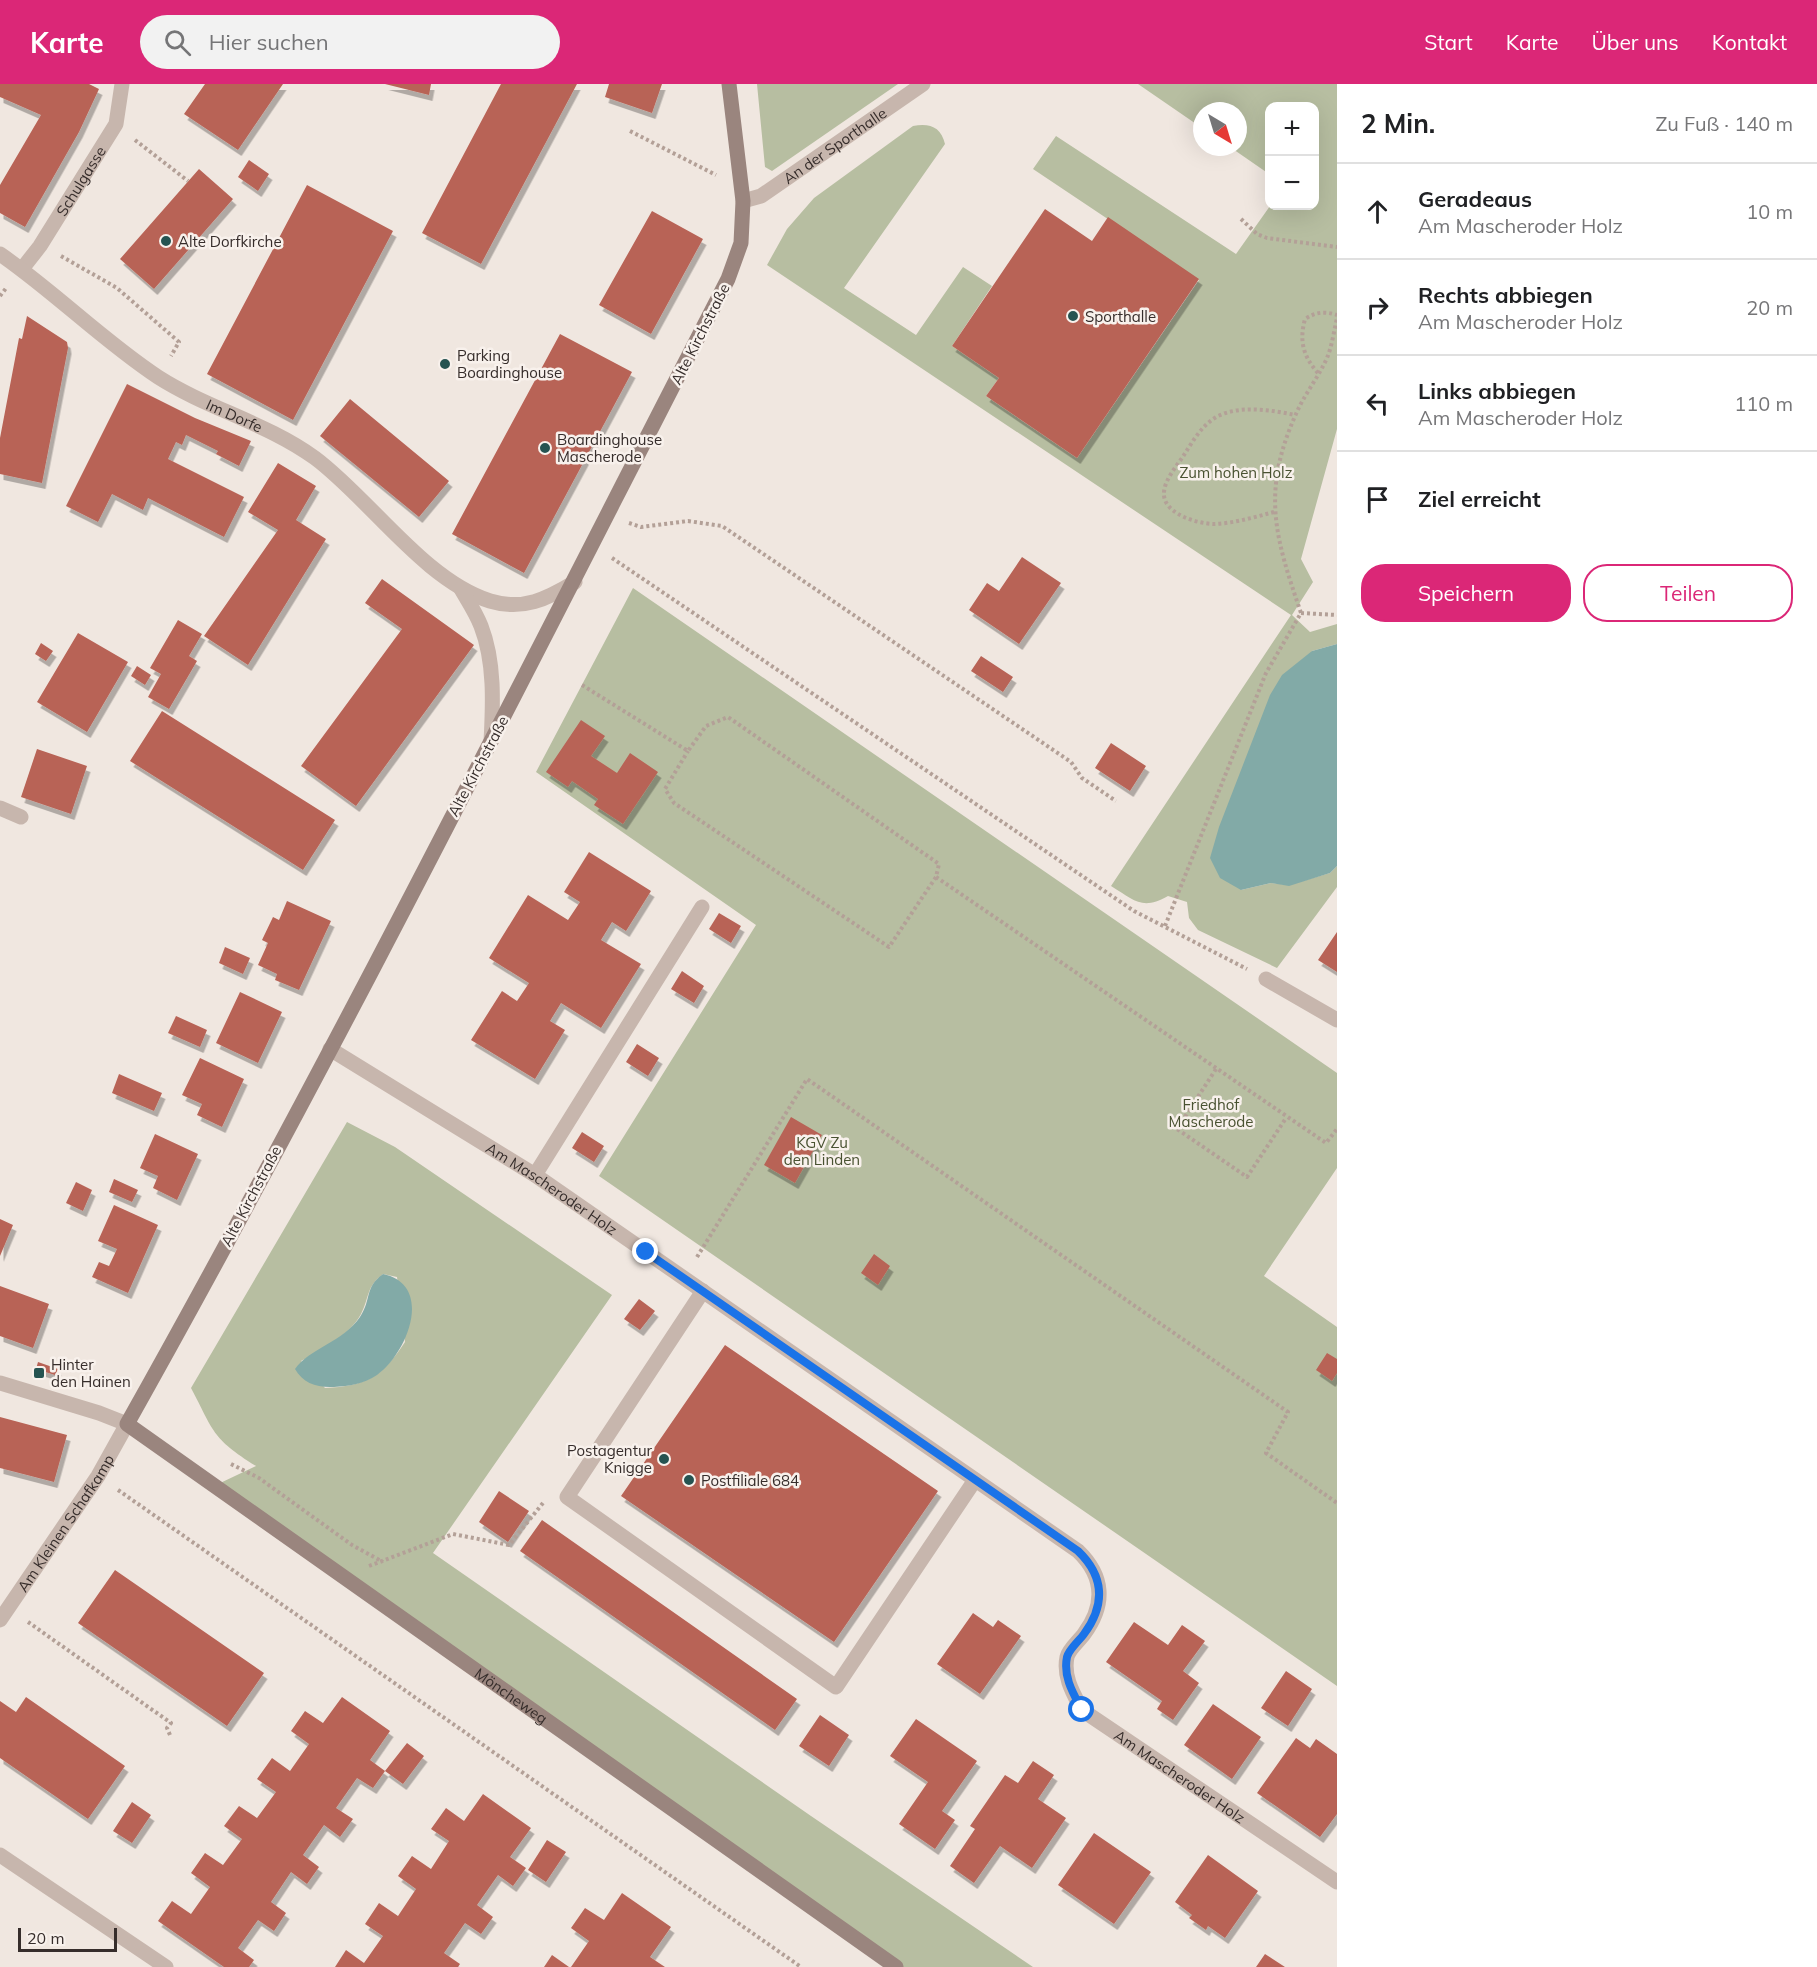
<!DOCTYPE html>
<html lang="de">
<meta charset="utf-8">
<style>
:root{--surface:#fff;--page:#f2f2f2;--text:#202124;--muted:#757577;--line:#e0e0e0;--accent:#db2777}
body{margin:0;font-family:Mulish,sans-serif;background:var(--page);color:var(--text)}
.controls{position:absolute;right:18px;top:18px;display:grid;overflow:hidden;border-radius:12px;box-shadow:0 6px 24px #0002}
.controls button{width:54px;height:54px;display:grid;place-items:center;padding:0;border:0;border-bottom:2px solid var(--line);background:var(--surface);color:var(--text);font:30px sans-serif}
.compass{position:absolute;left:1193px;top:18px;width:54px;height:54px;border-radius:50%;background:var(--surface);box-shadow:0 6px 24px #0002;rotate:142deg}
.scale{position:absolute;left:18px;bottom:15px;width:99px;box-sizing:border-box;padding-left:6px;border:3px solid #362d2b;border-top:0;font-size:16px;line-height:21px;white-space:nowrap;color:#362d2b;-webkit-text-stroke:4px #f8f1ec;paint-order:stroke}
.stop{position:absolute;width:18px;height:18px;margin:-14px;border:4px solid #1a73e8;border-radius:50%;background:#fff}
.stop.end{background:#1a73e8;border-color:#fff;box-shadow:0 2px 6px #0008}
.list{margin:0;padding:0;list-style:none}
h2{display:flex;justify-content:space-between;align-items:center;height:78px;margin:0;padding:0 24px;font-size:26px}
h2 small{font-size:20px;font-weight:400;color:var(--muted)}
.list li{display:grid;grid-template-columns:39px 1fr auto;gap:18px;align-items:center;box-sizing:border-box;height:96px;padding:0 24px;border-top:2px solid var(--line)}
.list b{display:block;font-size:22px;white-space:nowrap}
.list p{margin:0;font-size:20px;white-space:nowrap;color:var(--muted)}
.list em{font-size:20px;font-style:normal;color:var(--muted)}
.actions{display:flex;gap:12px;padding:18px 24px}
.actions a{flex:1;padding:14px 0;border:2px solid var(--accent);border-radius:24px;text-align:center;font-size:21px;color:var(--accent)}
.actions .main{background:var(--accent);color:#fff}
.icon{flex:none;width:33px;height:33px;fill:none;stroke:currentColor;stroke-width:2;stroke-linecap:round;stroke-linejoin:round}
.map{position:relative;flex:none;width:1337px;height:1883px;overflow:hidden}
header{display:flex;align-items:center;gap:36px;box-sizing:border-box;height:84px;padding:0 30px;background:var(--accent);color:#fff}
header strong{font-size:28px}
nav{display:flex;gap:33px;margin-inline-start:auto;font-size:21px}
.search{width:420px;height:54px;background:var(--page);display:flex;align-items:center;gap:15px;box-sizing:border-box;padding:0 21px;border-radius:33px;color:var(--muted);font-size:22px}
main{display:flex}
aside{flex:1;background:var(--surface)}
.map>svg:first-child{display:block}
.green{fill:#b7bea1;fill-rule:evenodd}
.water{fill:#82aaa7}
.building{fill:#b86356;filter:url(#shadow)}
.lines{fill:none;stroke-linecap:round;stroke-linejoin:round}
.path{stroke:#b3a097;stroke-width:4;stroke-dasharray:3 3;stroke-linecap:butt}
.service{stroke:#c7b6ad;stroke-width:15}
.minor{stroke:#c7b6ad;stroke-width:15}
.tertiary{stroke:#c7b6ad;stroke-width:15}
.secondary{stroke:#9a857e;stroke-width:15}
.route{stroke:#1a73e8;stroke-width:8}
.poi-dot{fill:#255351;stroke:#f8f1ec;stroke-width:2}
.labels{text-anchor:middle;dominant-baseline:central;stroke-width:5;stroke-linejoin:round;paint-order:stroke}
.street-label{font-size:15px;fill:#362d2b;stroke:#f8f1ec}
.poi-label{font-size:15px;fill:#362d2b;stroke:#f8f1ec;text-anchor:start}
.park-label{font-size:15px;fill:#495231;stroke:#f8f1ec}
</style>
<header>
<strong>Karte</strong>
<div class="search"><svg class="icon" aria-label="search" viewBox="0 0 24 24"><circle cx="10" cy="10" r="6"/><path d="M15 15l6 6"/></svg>Hier suchen</div>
<nav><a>Start</a><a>Karte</a><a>Über uns</a><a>Kontakt</a></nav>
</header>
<main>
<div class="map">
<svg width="1337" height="1883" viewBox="0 0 1337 1883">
<defs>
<filter id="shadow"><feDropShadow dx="3.5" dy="6" stdDeviation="0" flood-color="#0004"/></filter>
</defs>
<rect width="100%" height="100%" fill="#f0e7e0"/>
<path class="green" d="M757 0H898L772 87 765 83Z
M1138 0H1337V345L1301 475 1313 498 1292 531 1310 548 1337 540V560L1312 567 1241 806 1271 799 1289 801 1330 789 1337 782V803L1277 884 1198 846 1189 834 1187 818 1168 812C1142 827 1134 816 1111 802L1291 531 767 181 787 145 814 114 913 42C930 39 941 43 945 60L844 204 916 251 963 183 992 202 952 262 999 294 986 312 1077 374 1199 196 1033 85 1056 52 1236 170 1270 122H1314V22H1270L1269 90 1230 63H1238V27H1202V44Z
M633 504 1337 989V1084L1264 1192 1337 1243V1602L599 1092 756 841 536 688Z
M347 1038 395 1063 612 1211 433 1469 811 1732 1033 1883H896L216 1401 256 1382C211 1354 214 1347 191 1304ZM383 1190 397 1193 405 1258C382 1293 366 1302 325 1304L301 1277C322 1266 349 1252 361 1230 370 1212 366 1203 383 1190Z"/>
<path class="water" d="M1337 560V782L1330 789 1289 802 1271 799 1241 806 1220 794 1210 774 1219 743 1270 611 1282 591 1312 567Z
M383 1190C435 1201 407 1270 377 1291 364 1300 349 1302 334 1303 317 1304 303 1299 295 1285 310 1264 343 1258 360 1233 372 1215 364 1204 383 1190Z"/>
<path class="building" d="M0 0H89L99 5 79 48 25 143 0 129V101L41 31 0 13Z
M205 0H283L238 66 184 30Z
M385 0H431L429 11Z
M501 0H577L481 180 422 149Z
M609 0H662L652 29 605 13Z
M249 76 269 90 258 107 238 93Z
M199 85 233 115 154 205 120 175Z
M307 101 393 147 293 336 207 290Z
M1045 125 1092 157 1108 133 1199 195 1077 374 986 312 999 294 952 262Z
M652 127 703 155 651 250 599 221Z
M27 232 67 258 68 264 42 399 0 390V354L19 254 22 255Z
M560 250 632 288 524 489 452 450Z
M127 300 195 334 251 357 239 382 216 370 218 367 186 351 182 361 176 358 168 375 244 413 224 453 148 414 143 426 112 410 98 438 66 422Z
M350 315 449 397 419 433 320 352Z
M278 379 316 402 296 436 326 455 248 581 204 552 278 446 248 428Z
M1022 473 1061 499 1019 560 969 526 987 499 999 507Z
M382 495 474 561 356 722 301 682 402 545 365 519Z
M178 536 202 550 189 572 197 577 169 625 148 613 161 590 150 584Z
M78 549 128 578 87 648 37 618Z
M41 559 53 567 46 577 35 570Z
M981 572 1013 593 1003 608 971 587Z
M137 582 151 591 145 601 131 592Z
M162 627 335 736 303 786 130 677Z
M581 636 605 652 591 672 617 689 630 669 658 688 623 740 594 721 598 715 572 697 568 703 546 688Z
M1111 659 1146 682 1130 707 1095 684Z
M37 665 87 682 71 730 21 713Z
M589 768 651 807 626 847 612 838 601 856 641 880 601 944 561 919 550 937 565 946 535 995 471 956 502 907 517 917 529 899 489 874 528 811 568 836 580 818 564 808Z
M287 817 331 837 299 906 275 896 277 890 258 881 268 859 262 856 273 833 279 836Z
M719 829 741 842 731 859 709 845Z
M1337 848V888L1318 876Z
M225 863 250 874 243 890 219 879Z
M682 887 704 902 694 919 671 905Z
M240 908 282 928 258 979 216 959Z
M176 932 207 946 200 963 168 949Z
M637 960 659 974 648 992 626 978Z
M200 974 244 995 222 1043 197 1031 202 1020 182 1011Z
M119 990 162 1009 154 1027 112 1009Z
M791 1033 822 1051 795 1099 764 1081Z
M582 1048 604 1062 594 1078 572 1064Z
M155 1050 198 1070 177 1116 153 1104 158 1092 140 1084Z
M114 1095 138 1106 132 1118 109 1108Z
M76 1098 92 1106 83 1127 66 1119Z
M114 1121 158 1141 128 1209 92 1193 99 1178 109 1182 117 1165 98 1157Z
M0 1135 13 1141 0 1172Z
M874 1170 890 1182 878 1201 861 1189Z
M0 1202 49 1220 33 1264 0 1252Z
M639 1215 655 1227 640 1246 624 1235Z
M725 1261 938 1407 834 1558 621 1412Z
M1327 1269 1337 1275V1289L1332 1297 1316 1286Z
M38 1278 58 1285 55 1291 36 1285Z
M0 1333 67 1351 54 1398 0 1384Z
M499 1407 529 1427 508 1458 479 1438Z
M542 1436 797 1615 775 1646 520 1467Z
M115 1486 264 1589 227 1642 78 1539Z
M973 1529 993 1543 998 1536 1021 1552 980 1610 937 1580Z
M1134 1538 1168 1561 1182 1541 1205 1557 1183 1587 1199 1599 1173 1636 1157 1625 1162 1617 1106 1578Z
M1286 1587 1312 1605 1288 1642 1261 1624Z
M26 1613 125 1682 88 1735 0 1674V1617L16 1628Z
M342 1613 390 1647 370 1676 385 1687 373 1704 357 1694 336 1724 353 1735 340 1753 324 1741 303 1771 319 1783 307 1800 291 1788 271 1818 286 1829 274 1847 258 1836 238 1864 254 1876 249 1883H224L158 1837 172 1817 191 1830 210 1803 191 1789 205 1769 223 1781 242 1755 224 1742 239 1722 257 1734 276 1708 257 1695 272 1674 290 1687 309 1660 291 1647 305 1627 323 1639Z
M1213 1620 1261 1653 1232 1695 1184 1661Z
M820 1631 849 1651 829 1682 799 1662Z
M916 1635 977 1677 942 1727 955 1736 935 1765 899 1740 928 1698 890 1672Z
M1296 1654 1310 1664 1316 1655 1337 1670V1730L1320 1753 1257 1709Z
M407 1659 424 1672 403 1700 385 1687Z
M1033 1677 1054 1691 1038 1715 1066 1734 1032 1784 1000 1762 974 1799 950 1782 975 1745 970 1742 1005 1691 1018 1699Z
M483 1710 531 1744 510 1773 526 1784 513 1802 498 1791 477 1821 493 1833 481 1850 465 1839 444 1869 460 1880 458 1883H335L346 1866 364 1879 383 1852 365 1840 379 1819 398 1832 416 1805 398 1792 412 1772 431 1785 449 1757 431 1745 446 1724 464 1737Z
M132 1718 151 1731 132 1759 113 1747Z
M1094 1749 1151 1788 1114 1840 1058 1801Z
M547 1756 566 1768 546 1798 528 1786Z
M1208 1771 1258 1807 1225 1854 1208 1842 1206 1846 1189 1834 1192 1831 1175 1818Z
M622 1809 671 1843 650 1873 665 1883H571L589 1857 571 1844 585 1824 604 1836Z
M1265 1870 1285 1883H1256Z
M552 1871 569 1883H544Z"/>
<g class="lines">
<path class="path" d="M630 47 716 91
M135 56 188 97
M1241 135 1257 150 1267 154 1337 163
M61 172 117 204 179 258 171 272
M0 212 7 203
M1318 289C1303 272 1299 257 1305 235 1316 228 1324 227 1337 231
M1274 428C1255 433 1235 439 1215 440 1205 440 1193 437 1184 433 1150 417 1166 396 1182 374 1192 359 1201 341 1218 332 1241 321 1271 326 1295 331
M629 439 641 443 688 437 722 442 1071 678 1082 694 1116 717
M612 474 1134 827 1247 885
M1301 529 1337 531
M582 601 688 667 706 642 728 633 939 780 936 793 889 863 674 719 665 705 688 667
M936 793 1326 1059 1337 1045
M1165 842 1266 589 1301 529C1275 453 1261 408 1296 330 1304 311 1318 294 1327 274 1332 262 1334 247 1337 234
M1216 985 1177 1045 1247 1093 1286 1034
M697 1173 807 995 1288 1328 1266 1369 1337 1419
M231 1380 259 1394 352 1461 383 1478
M118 1406 801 1883
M369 1482 453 1450 509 1461 543 1419
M28 1538 171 1639 167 1644 170 1651"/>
<g class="service">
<path id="s1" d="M22 185 40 162 116 40 122 0"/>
<path d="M0 724 21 733"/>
<path d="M535 1091 702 823"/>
<path d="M703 1207 567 1413 836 1603 975 1396"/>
</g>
<g class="minor">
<path id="s2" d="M0 170C55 208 102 256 158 293 208 325 267 339 315 374 370 415 424 496 490 517 523 527 547 515 575 498"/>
<path d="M461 505C468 517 476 529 481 542 495 578 493 620 491 658"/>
<path d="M1266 895 1337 936"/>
<path id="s3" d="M330 965 535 1091 1078 1467C1104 1492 1106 1520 1084 1550 1079 1557 1069 1565 1067 1573 1063 1593 1073 1609 1082 1626L1337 1798"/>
<path id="s4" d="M0 1536 98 1392 127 1340"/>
<path d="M0 1771 166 1883"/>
</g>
<g class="tertiary">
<path id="s5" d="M743 117 761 112 923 0"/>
<path d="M0 1299 99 1329 127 1340"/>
</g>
<path class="secondary" id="s6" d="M729 0 743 117 741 159 728 195C531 578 338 964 127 1340L896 1883"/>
</g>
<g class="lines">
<path class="route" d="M646 1168 1078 1467C1104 1492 1106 1520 1084 1550 1079 1557 1069 1565 1067 1573 1063 1593 1073 1609 1082 1626"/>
</g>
<g class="poi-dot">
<circle cx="166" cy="157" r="6"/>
<circle cx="1073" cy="232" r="6"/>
<circle cx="445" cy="280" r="6"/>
<circle cx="545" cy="364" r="6"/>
<rect x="33" y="1283" width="12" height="12" rx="3"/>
<circle cx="664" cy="1375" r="6"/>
<circle cx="689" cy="1396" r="6"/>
</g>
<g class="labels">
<g class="street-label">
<text stroke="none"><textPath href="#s5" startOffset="108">An der Sporthalle</textPath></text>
<text stroke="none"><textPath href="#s1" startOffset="106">Schulgasse</textPath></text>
<text transform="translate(700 250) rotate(-63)">Alte Kirchstraße</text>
<text stroke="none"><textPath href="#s2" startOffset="286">Im Dorfe</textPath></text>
<text transform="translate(478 682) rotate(-62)">Alte Kirchstraße</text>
<text stroke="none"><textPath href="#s3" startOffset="262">Am Mascheroder Holz</textPath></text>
<text transform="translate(251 1112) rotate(-62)">Alte Kirchstraße</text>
<text stroke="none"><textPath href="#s4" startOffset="117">Am Kleinen Schafkamp</textPath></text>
<text stroke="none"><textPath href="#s6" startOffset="1962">Möncheweg</textPath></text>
<text stroke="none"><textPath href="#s3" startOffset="1197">Am Mascheroder Holz</textPath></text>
</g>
<g class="poi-label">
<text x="178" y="157">Alte Dorfkirche</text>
<text x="1085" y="232">Sporthalle</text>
<text x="457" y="271">Parking<tspan x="457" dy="17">Boardinghouse</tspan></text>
<text x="557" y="355">Boardinghouse<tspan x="557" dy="17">Mascherode</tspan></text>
<text x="51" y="1280">Hinter<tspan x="51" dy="17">den Hainen</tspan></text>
<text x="652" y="1366" text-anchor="end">Postagentur<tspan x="652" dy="17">Knigge</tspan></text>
<text x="701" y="1396">Postfiliale 684</text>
</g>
<g class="park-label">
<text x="1236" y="388">Zum hohen Holz</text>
<text x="1211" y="1020">Friedhof<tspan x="1211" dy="17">Mascherode</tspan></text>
<text x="822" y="1058">KGV Zu<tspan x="822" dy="17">den Linden</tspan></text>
</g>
</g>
</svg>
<div class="controls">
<button>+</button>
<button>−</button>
</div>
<svg class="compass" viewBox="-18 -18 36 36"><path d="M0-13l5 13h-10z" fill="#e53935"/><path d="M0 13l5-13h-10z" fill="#757577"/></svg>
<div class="scale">20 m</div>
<div class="stop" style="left:1082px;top:1626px"></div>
<div class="stop end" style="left:646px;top:1168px"></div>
</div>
<aside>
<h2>2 Min.<small>Zu Fuß · 140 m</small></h2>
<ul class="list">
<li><svg class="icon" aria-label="ahead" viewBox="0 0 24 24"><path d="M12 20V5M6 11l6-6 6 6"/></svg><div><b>Geradeaus</b><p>Am Mascheroder Holz</p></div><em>10 m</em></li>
<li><svg class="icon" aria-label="right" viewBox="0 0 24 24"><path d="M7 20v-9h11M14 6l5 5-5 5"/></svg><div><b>Rechts abbiegen</b><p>Am Mascheroder Holz</p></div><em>20 m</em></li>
<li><svg class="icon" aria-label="left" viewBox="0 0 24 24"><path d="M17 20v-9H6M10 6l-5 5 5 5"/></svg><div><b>Links abbiegen</b><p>Am Mascheroder Holz</p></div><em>110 m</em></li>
<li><svg class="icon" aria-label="arrive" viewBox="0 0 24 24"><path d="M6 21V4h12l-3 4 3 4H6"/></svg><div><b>Ziel erreicht</b></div></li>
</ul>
<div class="actions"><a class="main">Speichern</a><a>Teilen</a></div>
</aside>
</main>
